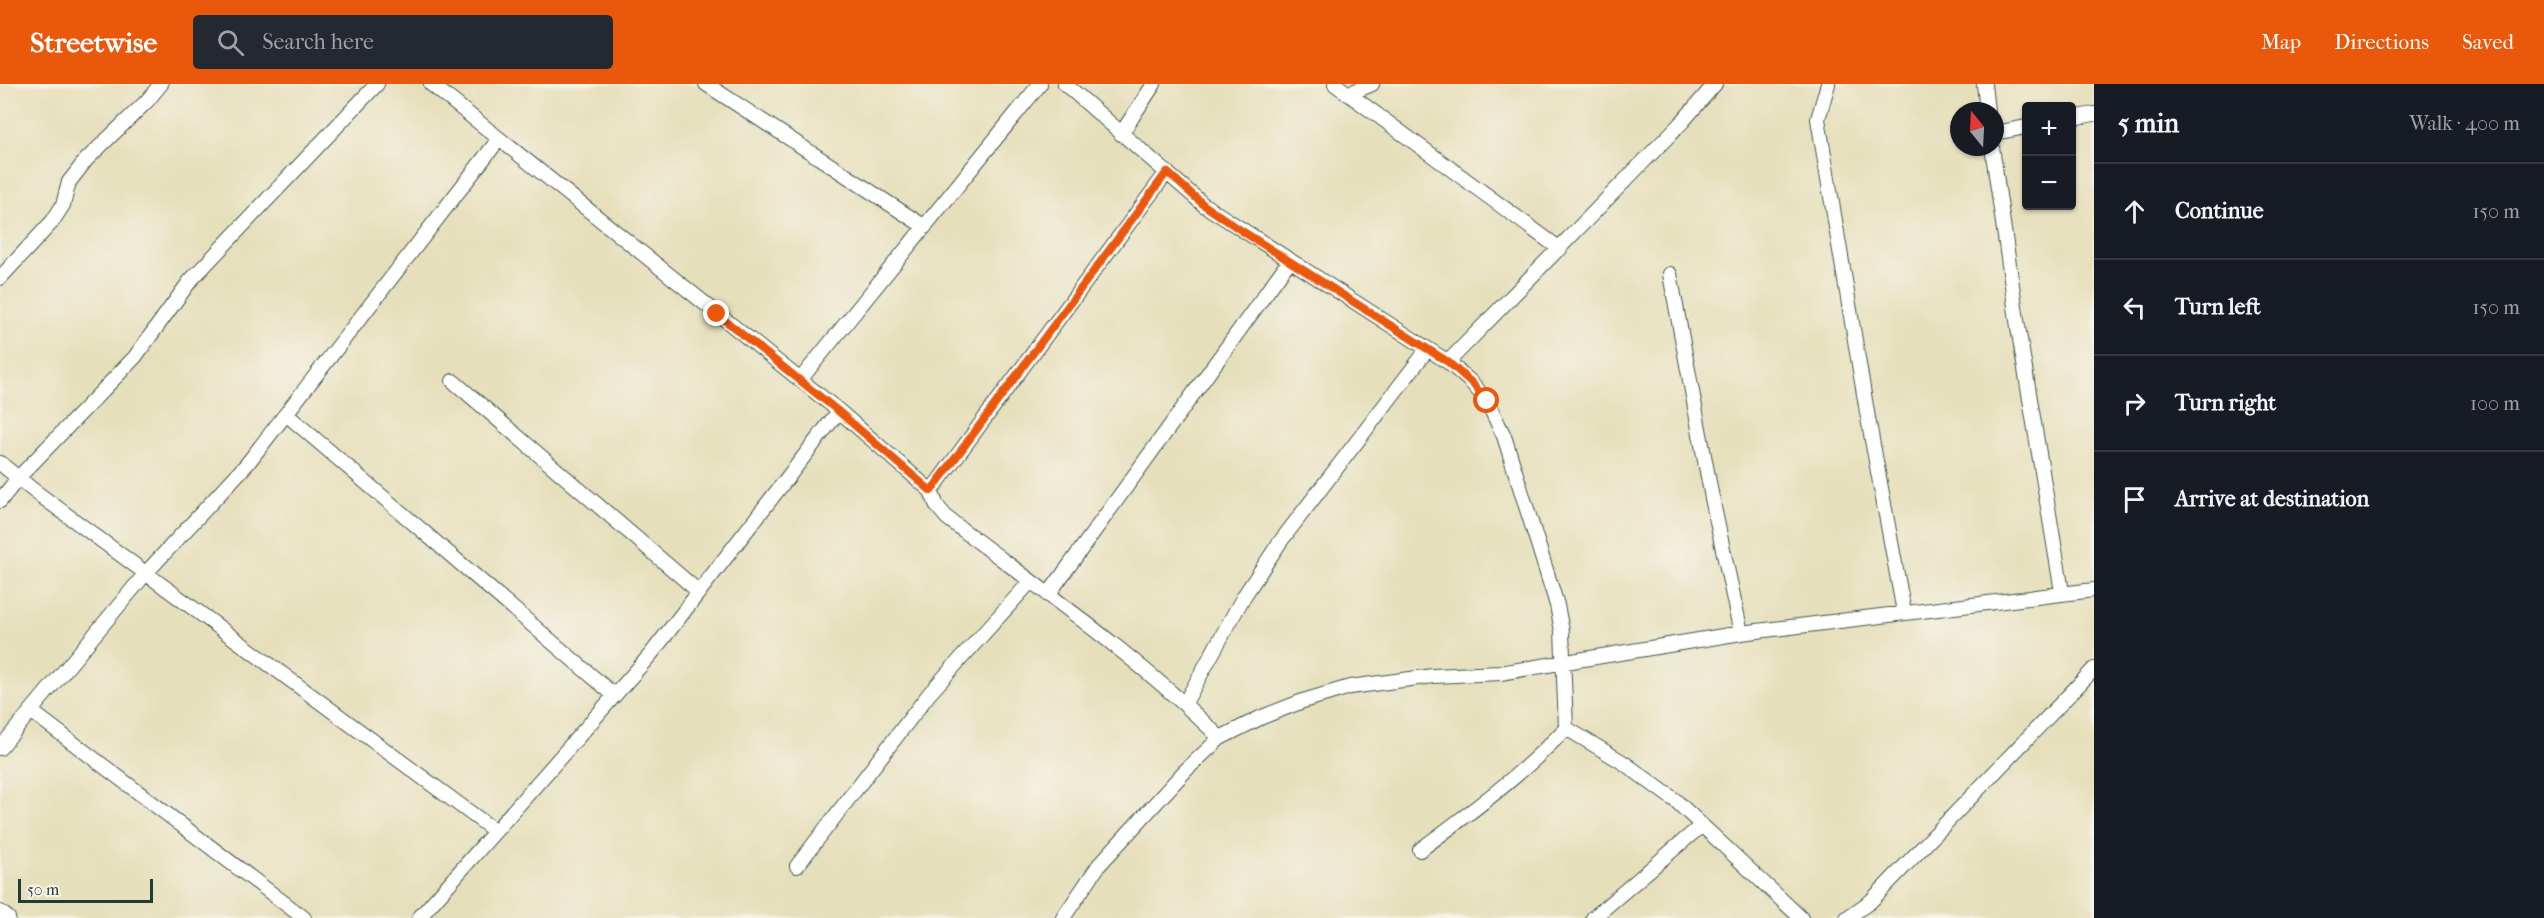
<!DOCTYPE html>
<meta charset="utf-8">
<style>
:root{--surface:#171b24;--page:#242831;--text:#f1f3f6;--muted:#9ea1a6;--line:#363941;--accent:#ea580c}
body{margin:0;font-family:"IM FELL French Canon",serif;background:var(--page);color:var(--text)}
.controls{position:absolute;right:18px;top:18px;display:grid;overflow:hidden;border-radius:6px;box-shadow:0 2px 4px #0004}
.controls button{width:54px;height:54px;display:grid;place-items:center;padding:0;border:0;border-bottom:2px solid var(--line);background:var(--surface);color:var(--text);font:30px sans-serif}
.compass{position:absolute;left:1950px;top:18px;width:54px;height:54px;border-radius:50%;background:var(--surface);box-shadow:0 2px 4px #0004;rotate:342deg}
.scale{position:absolute;left:18px;bottom:15px;width:135px;box-sizing:border-box;padding-left:6px;border:3px solid #1f3d34;border-top:0;font-size:16px;line-height:21px;white-space:nowrap;color:#1f3d34;-webkit-text-stroke:4px #f7f3e8;paint-order:stroke}
.stop{position:absolute;width:18px;height:18px;margin:-14px;border:4px solid #ea580c;border-radius:50%;background:#fff}
.stop.end{background:#ea580c;border-color:#fff;box-shadow:0 2px 6px #0008}
.list{margin:0;padding:0;list-style:none}
h2{display:flex;justify-content:space-between;align-items:center;height:78px;margin:0;padding:0 24px;font-size:26px}
h2 small{font-size:20px;font-weight:400;color:var(--muted)}
.list li{display:grid;grid-template-columns:39px 1fr auto;gap:18px;align-items:center;box-sizing:border-box;height:96px;padding:0 24px;border-top:2px solid var(--line)}
.list b{display:block;font-size:22px;white-space:nowrap}
.list em{font-size:20px;font-style:normal;color:var(--muted)}
.icon{flex:none;width:33px;height:33px;fill:none;stroke:currentColor;stroke-width:2;stroke-linecap:round;stroke-linejoin:round}
.map{position:relative;flex:none;width:2094px;height:834px;overflow:hidden}
header{display:flex;align-items:center;gap:36px;box-sizing:border-box;height:84px;padding:0 30px;background:var(--accent);color:#fff}
header strong{font-size:28px}
nav{display:flex;gap:33px;margin-inline-start:auto;font-size:21px}
.search{width:420px;height:54px;background:var(--page);display:flex;align-items:center;gap:15px;box-sizing:border-box;padding:0 21px;border-radius:6px;color:var(--muted);font-size:22px}
main{display:flex}
aside{flex:1;background:var(--surface)}
.map>svg:first-child{display:block}
.lines{fill:none;stroke-linecap:round;stroke-linejoin:round}
.minor-casing{stroke:#3d5548;stroke-width:16}
.minor{stroke:#fff;stroke-width:14}
.route{stroke:#ea580c;stroke-width:8}
</style>
<header>
<strong>Streetwise</strong>
<div class="search"><svg class="icon" aria-label="search" viewBox="0 0 24 24"><circle cx="10" cy="10" r="6"/><path d="M15 15l6 6"/></svg>Search here</div>
<nav><a>Map</a><a>Directions</a><a>Saved</a></nav>
</header>
<main>
<div class="map">
<svg width="2094" height="834" viewBox="0 0 2094 834">
<rect width="100%" height="100%" fill="#f7f3e8"/>
<filter id="ink" filterUnits="userSpaceOnUse"><feTurbulence type="fractalNoise" baseFrequency=".0167" numOctaves="2"/><feDisplacementMap in="SourceGraphic" scale="12" xChannelSelector="R" yChannelSelector="G"/><feConvolveMatrix kernelMatrix="1 2 1 2 8 2 1 2 1" color-interpolation-filters="sRGB"/></filter>
<filter id="wash" filterUnits="userSpaceOnUse"><feTurbulence type="fractalNoise" baseFrequency=".008" numOctaves="4" result="noise"/><feDisplacementMap in="SourceGraphic" scale="24" xChannelSelector="R" yChannelSelector="G"/><feGaussianBlur stdDeviation="1.35" result="paint"/><feColorMatrix in="noise" values="0 0 0 0 0 0 0 0 0 0 0 0 0 0 0 0 0 1.4 0 .05"/><feComposite in="paint" operator="in"/></filter>
<g filter="url(#wash)">
<rect width="100%" height="100%" fill="#e6dfbb"/>
</g>
<g filter="url(#ink)">
<g class="lines">
<defs>
<path id="minor" d="M431 0 839 327 931 407 937 422 947 434C1040 505 1137 572 1220 654
M706 0 925 143
M1065 0 1204 121 1448 278 1472 299 1487 317 1504 352 1557 521 1562 547 1566 644 1624 679 1676 717 1801 834
M1335 0 1560 165
M1828 0 1818 35 1868 334 1904 528
M1984 0 1987 27
M1350 9 1372 0
M2072 34 2094 30
M1995 49 2026 43
M1121 50 1154 0
M1992 63 2018 243 2062 508
M1670 190 1712 414 1741 549
M0 194 52 138 63 121 69 98 86 76 147 17 161 0
M1448 278 1683 37 1715 0
M800 296 1040 0
M453 297 699 508
M286 330 614 611
M0 379 33 406 495 747
M931 407 1167 88
M0 417 18 394 135 273 190 197 377 0
M1048 511 1290 176
M1185 619 1244 512 1280 458 1427 266
M31 627 304 834
M0 664 146 489 247 380 499 55
M1420 766C1471 728 1522 691 1566 644
M797 782 929 610 1030 498
M0 828 8 834
M419 834 651 570 839 327
M1063 834 1099 781 1185 687 1220 654 1262 633 1303 617 1350 603 1433 592 1500 589 1741 549 2094 506
M1593 834 1702 741
M1847 834 1871 817 2094 585"/>
</defs>
<use href="#minor" class="minor-casing"/>
<use href="#minor" class="minor"/>
</g>
</g>
<g class="lines" filter="url(#ink)">
<path class="route" d="M717 230 838 327 931 407 1167 88 1204 121 1242 147 1448 278 1472 299 1487 317"/>
</g>
</svg>
<div class="controls">
<button>+</button>
<button>−</button>
</div>
<svg class="compass" viewBox="-18 -18 36 36"><path d="M0-13l5 13h-10z" fill="#e53935"/><path d="M0 13l5-13h-10z" fill="#9ea1a6"/></svg>
<div class="scale">50 m</div>
<div class="stop" style="left:1487px;top:317px"></div>
<div class="stop end" style="left:717px;top:230px"></div>
</div>
<aside>
<h2>5 min<small>Walk · 400 m</small></h2>
<ul class="list">
<li><svg class="icon" aria-label="ahead" viewBox="0 0 24 24"><path d="M12 20V5M6 11l6-6 6 6"/></svg><div><b>Continue</b></div><em>150 m</em></li>
<li><svg class="icon" aria-label="left" viewBox="0 0 24 24"><path d="M17 20v-9H6M10 6l-5 5 5 5"/></svg><div><b>Turn left</b></div><em>150 m</em></li>
<li><svg class="icon" aria-label="right" viewBox="0 0 24 24"><path d="M7 20v-9h11M14 6l5 5-5 5"/></svg><div><b>Turn right</b></div><em>100 m</em></li>
<li><svg class="icon" aria-label="arrive" viewBox="0 0 24 24"><path d="M6 21V4h12l-3 4 3 4H6"/></svg><div><b>Arrive at destination</b></div></li>
</ul>
</aside>
</main>
